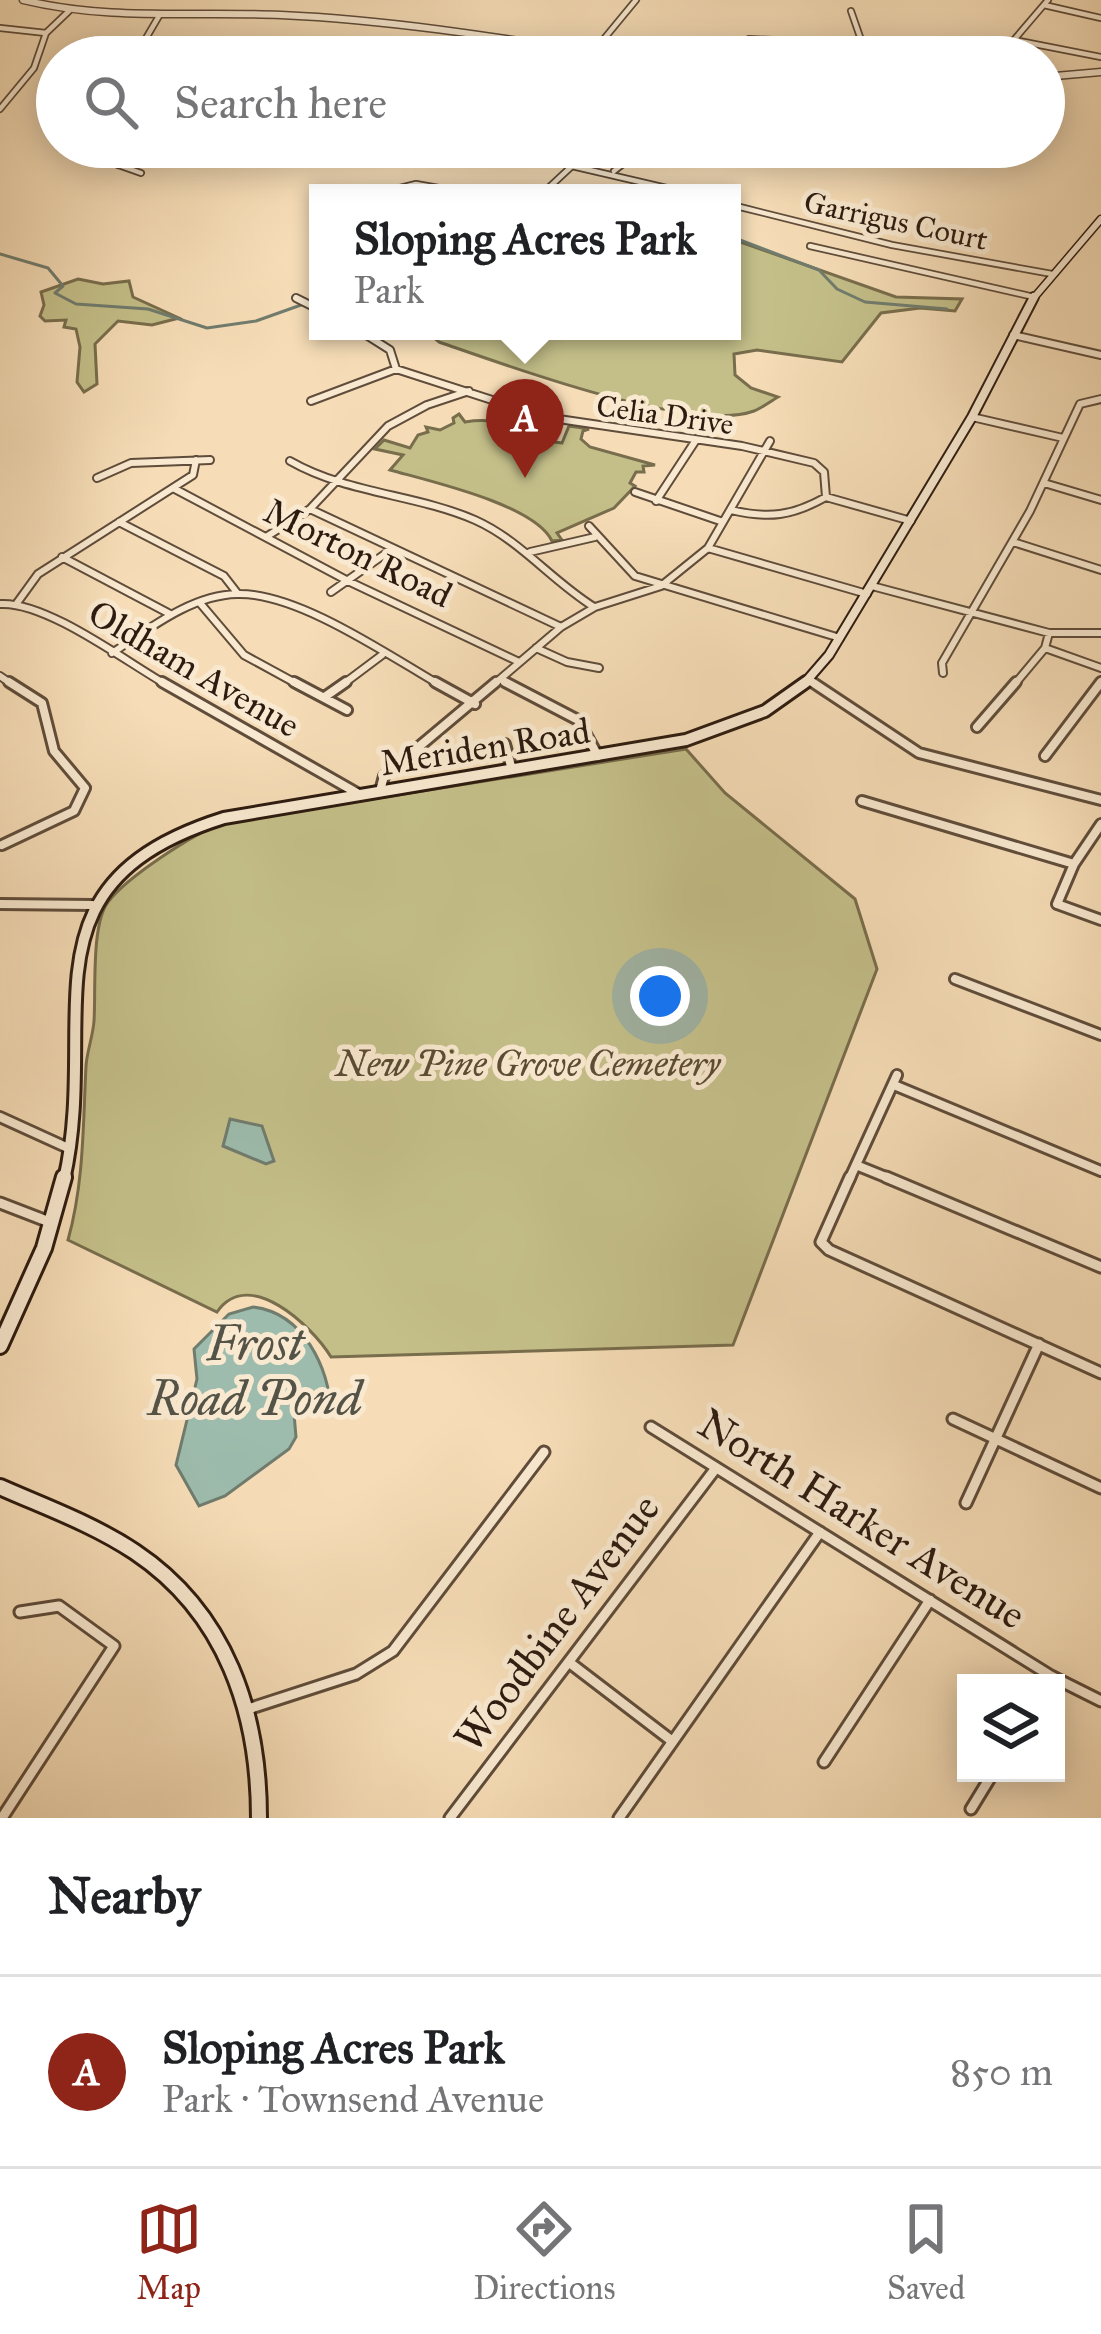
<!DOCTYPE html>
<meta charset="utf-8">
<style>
:root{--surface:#fff;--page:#f6f6f6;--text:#202124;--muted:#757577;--line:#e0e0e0;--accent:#8f2418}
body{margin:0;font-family:"IM FELL Great Primer",serif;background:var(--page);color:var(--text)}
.controls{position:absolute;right:36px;bottom:36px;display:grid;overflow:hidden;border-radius:0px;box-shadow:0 6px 30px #0003}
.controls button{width:108px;height:108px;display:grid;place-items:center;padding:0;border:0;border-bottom:3px solid var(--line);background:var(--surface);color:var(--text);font:60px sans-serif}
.you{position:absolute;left:660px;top:996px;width:42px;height:42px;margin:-30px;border:9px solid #fff;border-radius:50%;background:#1a73e8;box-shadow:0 0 0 18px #1a73e833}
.badge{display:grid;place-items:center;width:78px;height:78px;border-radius:50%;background:var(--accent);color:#fff;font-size:39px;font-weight:700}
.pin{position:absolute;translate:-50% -99px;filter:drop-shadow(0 3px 6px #0008)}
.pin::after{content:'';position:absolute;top:63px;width:42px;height:36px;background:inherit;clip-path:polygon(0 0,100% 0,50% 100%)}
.popup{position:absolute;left:309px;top:184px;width:432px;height:156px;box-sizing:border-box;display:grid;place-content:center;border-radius:0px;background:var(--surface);filter:drop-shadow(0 3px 9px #0005);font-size:39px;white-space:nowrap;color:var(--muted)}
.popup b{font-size:45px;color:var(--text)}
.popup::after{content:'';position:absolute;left:50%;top:100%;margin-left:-24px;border:24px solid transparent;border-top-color:var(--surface)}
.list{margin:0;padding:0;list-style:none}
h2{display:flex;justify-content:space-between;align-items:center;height:156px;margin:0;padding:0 48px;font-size:51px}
h2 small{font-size:39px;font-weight:400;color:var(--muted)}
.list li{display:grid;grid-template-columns:78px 1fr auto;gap:36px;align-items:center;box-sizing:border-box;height:192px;padding:0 48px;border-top:3px solid var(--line)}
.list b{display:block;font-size:45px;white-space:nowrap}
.list p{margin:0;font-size:39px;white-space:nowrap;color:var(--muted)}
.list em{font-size:39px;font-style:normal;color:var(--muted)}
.icon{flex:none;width:66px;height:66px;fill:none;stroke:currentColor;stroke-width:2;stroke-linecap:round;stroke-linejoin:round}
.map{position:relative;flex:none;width:1101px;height:1818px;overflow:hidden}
.search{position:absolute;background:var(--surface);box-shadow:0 6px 30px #0003;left:36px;right:36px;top:36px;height:132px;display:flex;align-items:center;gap:30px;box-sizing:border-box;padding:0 42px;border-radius:66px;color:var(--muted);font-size:45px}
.sheet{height:348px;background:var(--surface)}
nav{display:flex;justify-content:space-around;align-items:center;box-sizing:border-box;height:168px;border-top:3px solid var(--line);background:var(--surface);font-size:33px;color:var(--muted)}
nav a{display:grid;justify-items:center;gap:6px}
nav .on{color:var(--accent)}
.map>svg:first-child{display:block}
.green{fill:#c4bf89;stroke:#786d4c;stroke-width:3}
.water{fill:#9dbcad;stroke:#707c6e;stroke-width:3}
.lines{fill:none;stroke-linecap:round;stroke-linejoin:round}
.stream{stroke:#707c6e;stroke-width:3}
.minor-far3-casing{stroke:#5f4c3a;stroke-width:8}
.minor-far2-casing{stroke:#5f4c3a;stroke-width:10}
.minor-far1-casing{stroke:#5f4c3a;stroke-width:14}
.minor-casing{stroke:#5f4c3a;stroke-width:15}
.tertiary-casing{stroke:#5f4c3a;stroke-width:9}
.secondary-far3-casing{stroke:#2d1b10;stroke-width:9}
.secondary-far2-casing{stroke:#2d1b10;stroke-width:12}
.secondary-far1-casing{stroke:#2d1b10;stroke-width:16}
.secondary-casing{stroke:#2d1b10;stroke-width:20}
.minor-far3{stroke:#f9e9d0;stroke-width:4.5}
.minor-far2{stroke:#f9e9d0;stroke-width:6}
.minor-far1{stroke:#f9e9d0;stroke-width:8}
.minor{stroke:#f9e9d0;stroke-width:9}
.tertiary{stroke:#f9e9d0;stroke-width:6}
.secondary-far3{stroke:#f9e9d0;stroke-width:6}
.secondary-far2{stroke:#f9e9d0;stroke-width:8}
.secondary-far1{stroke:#f9e9d0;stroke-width:10}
.secondary{stroke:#f9e9d0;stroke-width:14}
.labels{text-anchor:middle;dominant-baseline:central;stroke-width:10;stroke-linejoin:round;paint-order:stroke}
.far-street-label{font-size:30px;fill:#2d1b10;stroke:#f9e9d0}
.street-label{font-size:36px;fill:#2d1b10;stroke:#f9e9d0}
.park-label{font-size:36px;font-style:italic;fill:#5a4c34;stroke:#f9e9d0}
.near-street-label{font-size:42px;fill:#2d1b10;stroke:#f9e9d0}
.near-water-label{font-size:48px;font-style:italic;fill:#545347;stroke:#f9e9d0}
</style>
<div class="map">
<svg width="1101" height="1818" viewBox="0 0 1101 1818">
<rect width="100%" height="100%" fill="#f6ddb7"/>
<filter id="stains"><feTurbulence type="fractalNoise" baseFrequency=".00167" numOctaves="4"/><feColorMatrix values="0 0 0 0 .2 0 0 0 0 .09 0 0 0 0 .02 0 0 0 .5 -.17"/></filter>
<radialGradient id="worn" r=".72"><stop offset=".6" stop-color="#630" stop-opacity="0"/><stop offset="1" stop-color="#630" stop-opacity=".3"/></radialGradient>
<path class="green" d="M732 239 896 297 962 299 955 311 920 308 881 313 842 362 757 350 734 354 735 375 751 388 778 397C771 401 762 408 754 411 691 434 506 365 439 342L426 331H732Z
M78 279 103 284 129 281 133 297 179 318 152 325 118 321 95 344 97 384 84 392 77 382 80 347 76 329 64 327 66 320 45 321 40 316 44 305 41 292Z
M459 414 465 422C514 414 523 441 562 443L569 426 589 429 583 431 581 439 590 447 655 465 643 466 644 472H636L630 483 635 486 614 508 557 533 562 540 552 541C535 505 433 482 390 470L403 455 375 449 384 440 410 448 418 435 428 432 426 427 440 430 454 423 453 418Z
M686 749 725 793 855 899 877 969 733 1345 331 1357C312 1326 249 1266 217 1312L68 1240C84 1183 83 1125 86 1066 87 1051 93 1036 94 1021 96 992 91 924 108 902 127 877 193 834 222 823Z"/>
<path class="water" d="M230 1119 262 1126 274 1161 266 1164 223 1146Z
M253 1307C304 1313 329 1368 331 1413L302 1407 294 1414 296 1437 289 1449 225 1496 199 1506 176 1465 197 1379 194 1349 229 1314Z"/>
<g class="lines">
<path class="stream" d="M732 237 819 270 837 289 865 302 947 309
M0 254 48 268 63 286 55 293 76 304 148 309 207 328 256 321 301 305
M312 302 318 301"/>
<defs>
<path id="minor-far3" d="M1044 5 1101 18
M851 11 867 57
M0 28 46 33
M749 39 946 48 1011 57
M1014 40 1101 57
M138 53 221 57
M1001 55 1048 0
M135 57 159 16
M589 57 636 0
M1044 64 1051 69 1048 77
M0 109 34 68 46 33 69 11
M67 147 141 173
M533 147 572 166 688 193
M684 147 714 155
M118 165 143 147
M614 171 645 147
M380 193 416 184 467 193
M543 193 572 166
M732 205 892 245 1052 274
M810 246 1034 297"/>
<path id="minor-far2" d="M296 298 318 309
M360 331 390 350 396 369
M1013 335 1101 355
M311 401 396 369 545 417 742 446 814 463 824 472 826 497C792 516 769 519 731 510
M972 417 1063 438
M290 461C348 494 415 494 475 520 520 540 552 581 594 607
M97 478 131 463 210 460
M1044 483 1101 500
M175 489 348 581 519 662
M635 492 723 522
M826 497 911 521
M656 501 696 440
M310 509 561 627
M119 522 224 576 238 594
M589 526 635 576 840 638
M266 537 310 509 388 426 427 405 469 391
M1013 542 1101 570
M708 548 867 594
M530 552 595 537
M62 557 170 614
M872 586 1049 633H1101
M331 592 392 549
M17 603 38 574 193 475 196 460
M200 603 244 655 299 685
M0 604C46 601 125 661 167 685
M536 648 567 662 599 668
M1045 648 1101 668
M112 653C149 629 191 595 237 594 297 592 388 655 440 685
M943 673 942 663 1030 511 1080 404 1101 399
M0 676 13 685
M502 680 511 685
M810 680 817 685
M342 685 382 655
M493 685 561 627 595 607 661 586 708 548 770 441
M1014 685 1045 648 1049 633"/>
<path id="minor-far1" d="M162 682 357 793
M294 682 347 710
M435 682 475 704
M505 682 578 720 598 756
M812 682 919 753 1101 800
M326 696 346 682
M977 727 1016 682
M505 744 512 770
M1045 756 1101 682
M380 791 384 776 496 682
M862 801 1074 864
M1101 824 1074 864 1057 904 1101 920
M2 845 74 811 85 788 54 751 42 703 9 682
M0 904 92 905
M955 979 1101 1035
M894 1085 1101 1171
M0 1117 68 1148
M856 1165 893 1180
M849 1180 897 1075"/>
<path id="minor" d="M850 1177 821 1242 829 1250 1101 1373
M886 1177 1101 1267
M0 1203 52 1223
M953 1419 1101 1488
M651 1427 1051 1676 1101 1701
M966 1503 1039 1344
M570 1663 672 1741
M248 1709 356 1674 393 1651 544 1452
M824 1762 930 1600
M971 1809 993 1773
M2 1818 114 1646 59 1606 20 1612
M450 1818 716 1468
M619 1818 820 1532"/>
<path id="tertiary" d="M23 0C109 21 194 11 281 15 395 20 508 39 621 57
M1044 77 1101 72"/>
<path id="secondary-far3" d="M1032 300 1101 219"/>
<path id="secondary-far2" d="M803 685 829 655 972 417 1034 297"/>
<path id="secondary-far1" d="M64 1180C101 1017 14 884 224 818L686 740 765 711 806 682"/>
<path id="secondary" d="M0 1346 44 1248 64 1177
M0 1487C45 1507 93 1524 135 1552 226 1613 259 1712 259 1818"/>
</defs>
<use href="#minor-far3" class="minor-far3-casing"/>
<use href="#minor-far2" class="minor-far2-casing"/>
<use href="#minor-far1" class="minor-far1-casing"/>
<use href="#minor" class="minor-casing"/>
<use href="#tertiary" class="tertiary-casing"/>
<use href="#secondary-far3" class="secondary-far3-casing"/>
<use href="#secondary-far2" class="secondary-far2-casing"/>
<use href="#secondary-far1" class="secondary-far1-casing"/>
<use href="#secondary" class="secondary-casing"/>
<use href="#minor-far3" class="minor-far3"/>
<use href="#minor-far2" class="minor-far2"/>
<use href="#minor-far1" class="minor-far1"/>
<use href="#minor" class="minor"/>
<use href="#tertiary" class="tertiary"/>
<use href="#secondary-far3" class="secondary-far3"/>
<use href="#secondary-far2" class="secondary-far2"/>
<use href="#secondary-far1" class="secondary-far1"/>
<use href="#secondary" class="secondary"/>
</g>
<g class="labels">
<g class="far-street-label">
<text transform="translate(896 221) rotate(12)">Garrigus Court</text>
<text transform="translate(665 415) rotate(8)">Celia Drive</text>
</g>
<g class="street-label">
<text transform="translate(358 553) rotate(26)">Morton Road</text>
<text transform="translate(194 669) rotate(30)">Oldham Avenue</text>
<text transform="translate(485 747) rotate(-9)">Meriden Road</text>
</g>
<g class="park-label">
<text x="528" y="1064">New Pine Grove Cemetery</text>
</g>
<g class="near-street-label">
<text transform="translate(862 1519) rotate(32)">North Harker Avenue</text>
<text transform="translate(557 1623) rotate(-53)">Woodbine Avenue</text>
</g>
<g class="near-water-label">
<text x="255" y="1343">Frost<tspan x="255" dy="55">Road Pond</tspan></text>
</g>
</g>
<rect width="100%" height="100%" filter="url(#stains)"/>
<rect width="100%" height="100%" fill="url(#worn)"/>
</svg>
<div class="controls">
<button><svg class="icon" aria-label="layers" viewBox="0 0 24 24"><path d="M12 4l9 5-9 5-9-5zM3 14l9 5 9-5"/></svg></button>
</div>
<div class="you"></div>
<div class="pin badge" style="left:525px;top:478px">A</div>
<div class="popup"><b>Sloping Acres Park</b>Park</div>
<div class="search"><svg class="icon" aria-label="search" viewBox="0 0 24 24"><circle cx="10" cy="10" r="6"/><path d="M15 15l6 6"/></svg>Search here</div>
</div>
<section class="sheet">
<h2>Nearby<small></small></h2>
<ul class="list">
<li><span class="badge">A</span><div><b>Sloping Acres Park</b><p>Park · Townsend Avenue</p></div><em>850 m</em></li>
</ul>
</section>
<nav>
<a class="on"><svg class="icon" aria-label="map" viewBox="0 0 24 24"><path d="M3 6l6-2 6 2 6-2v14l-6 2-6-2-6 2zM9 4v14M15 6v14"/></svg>Map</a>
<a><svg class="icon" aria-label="directions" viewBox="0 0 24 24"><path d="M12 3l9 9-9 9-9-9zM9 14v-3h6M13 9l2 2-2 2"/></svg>Directions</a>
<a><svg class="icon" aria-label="saved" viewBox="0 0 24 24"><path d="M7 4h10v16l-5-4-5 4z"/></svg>Saved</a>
</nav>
